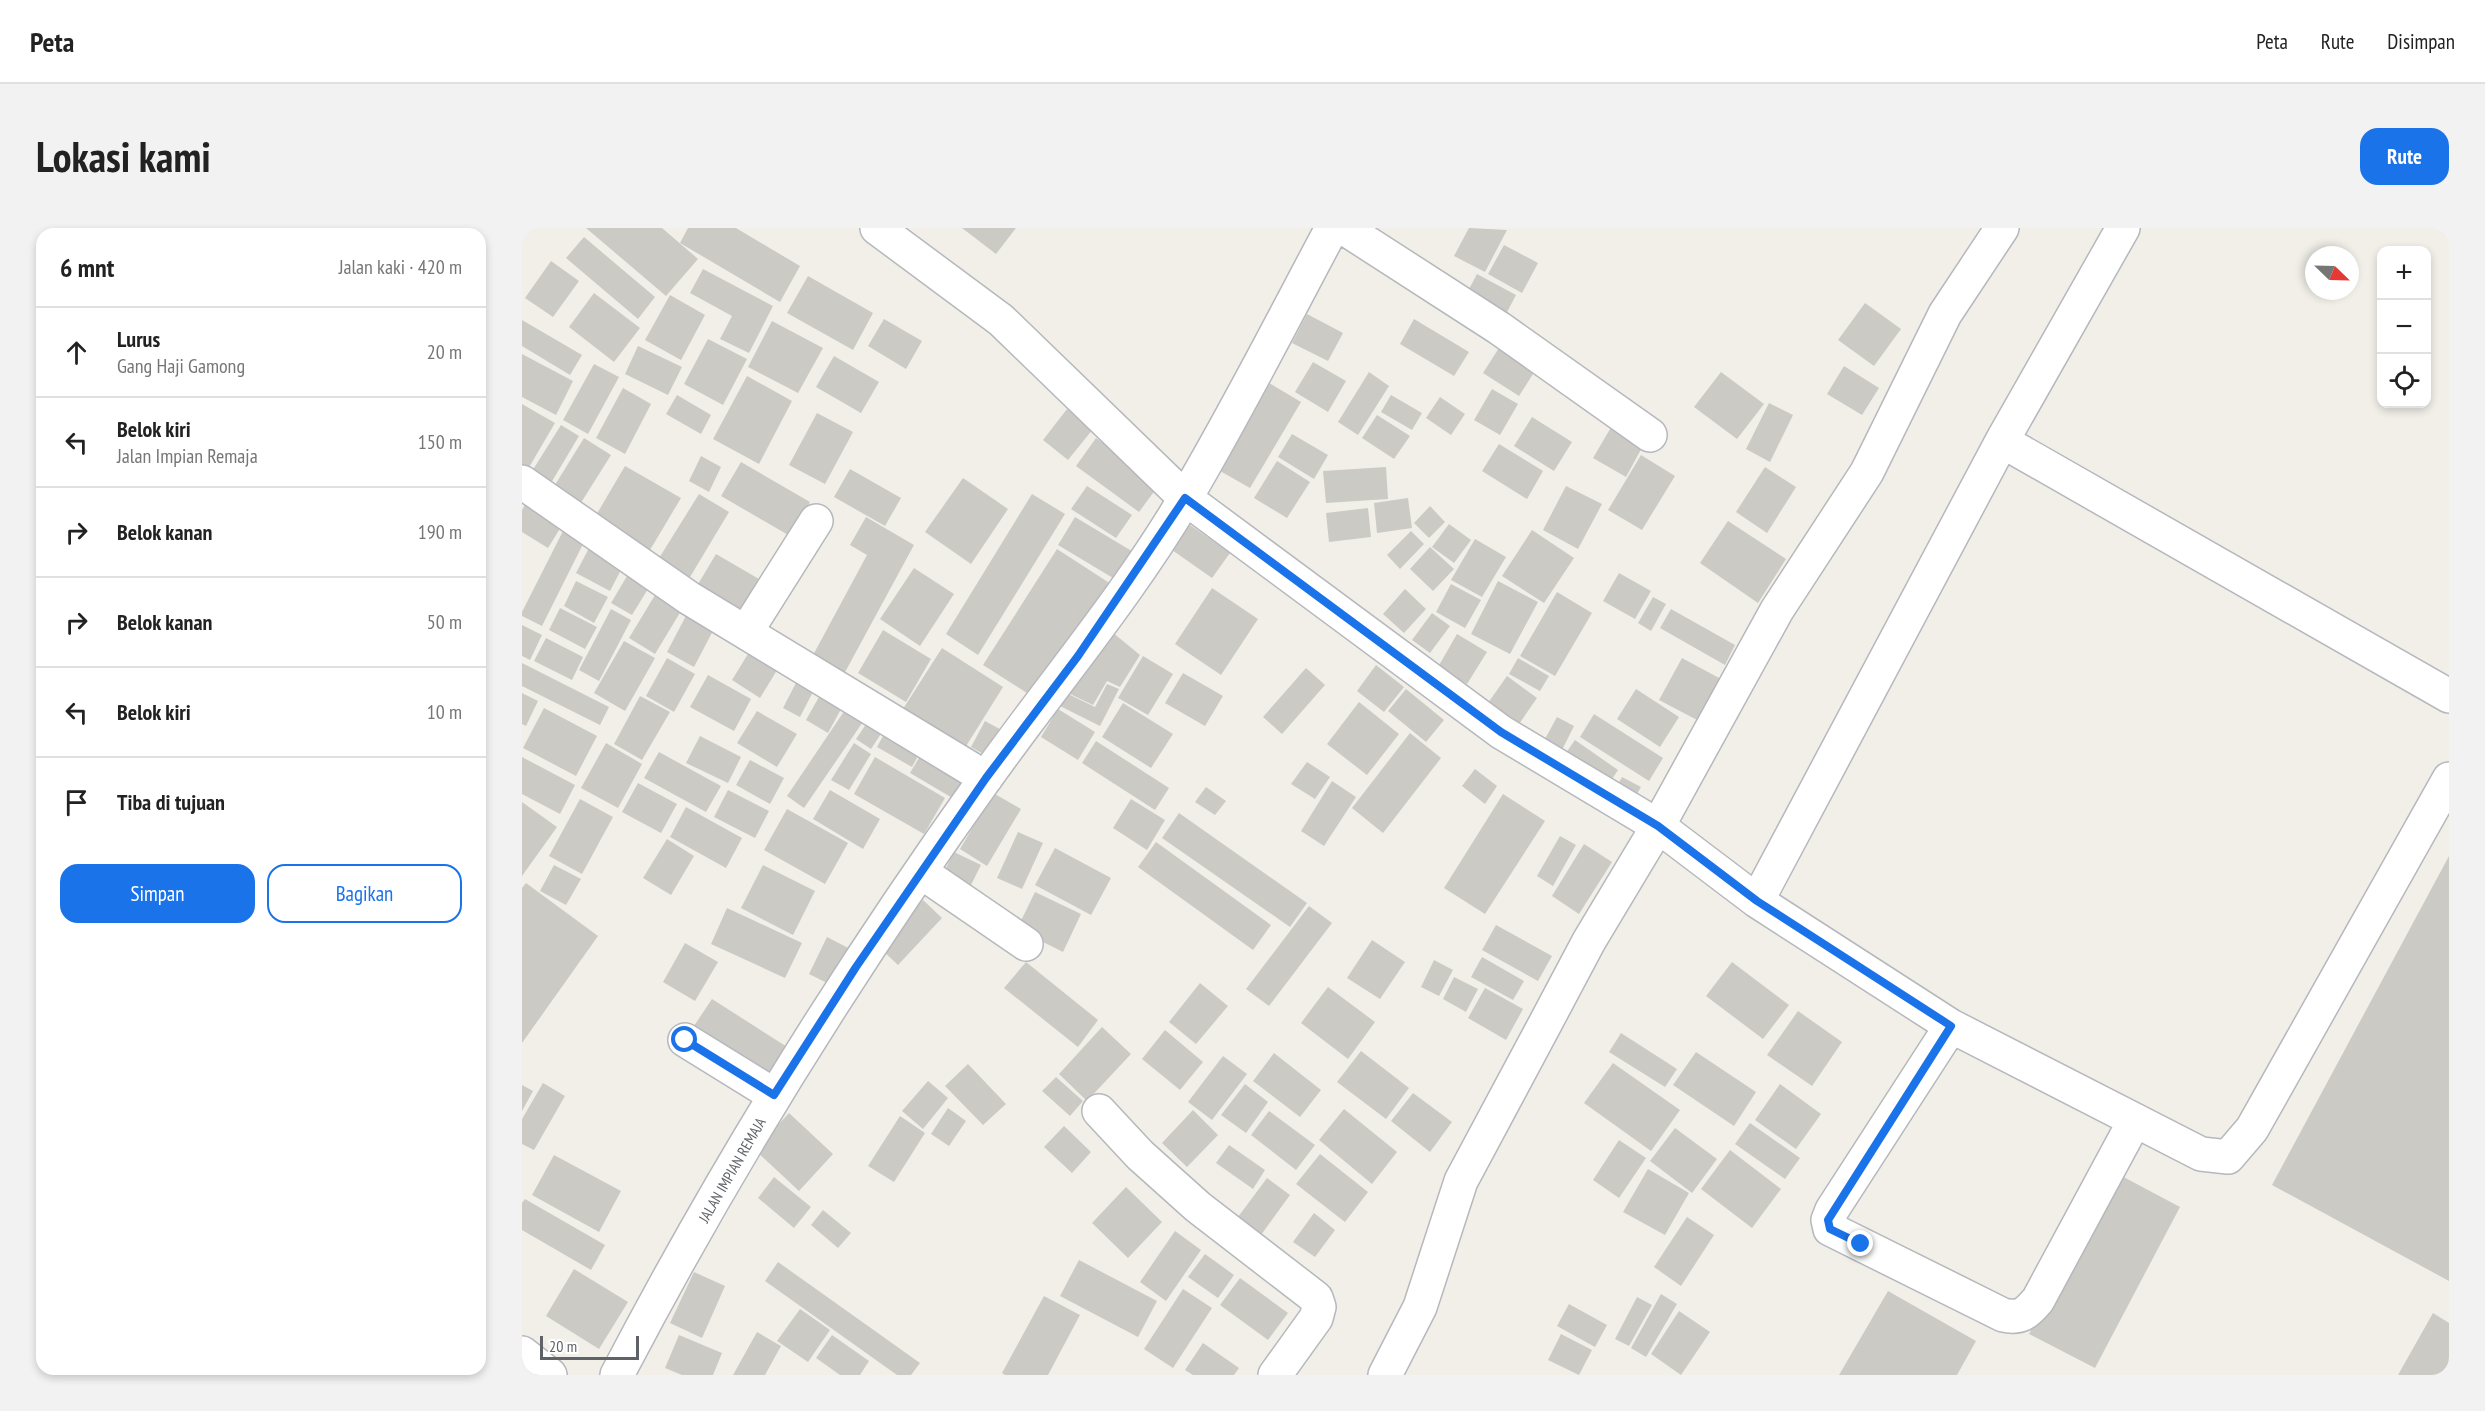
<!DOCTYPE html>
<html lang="id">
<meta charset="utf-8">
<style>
:root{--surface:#fff;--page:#f2f2f2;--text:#222;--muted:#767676;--line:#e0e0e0;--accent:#1a73e8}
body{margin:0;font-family:"PT Sans Narrow",sans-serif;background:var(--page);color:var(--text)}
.controls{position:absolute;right:18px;top:18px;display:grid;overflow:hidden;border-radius:12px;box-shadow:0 3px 9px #0003}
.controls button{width:54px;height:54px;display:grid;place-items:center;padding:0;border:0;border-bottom:2px solid var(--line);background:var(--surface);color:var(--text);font:30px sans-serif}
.compass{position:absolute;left:1783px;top:18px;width:54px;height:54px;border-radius:50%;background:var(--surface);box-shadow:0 3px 9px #0003;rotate:113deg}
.scale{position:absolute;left:18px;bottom:15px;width:99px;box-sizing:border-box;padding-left:6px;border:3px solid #5f6368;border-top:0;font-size:16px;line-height:21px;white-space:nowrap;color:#5f6368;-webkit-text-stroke:4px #fff;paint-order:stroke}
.stop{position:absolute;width:18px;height:18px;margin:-14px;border:4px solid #1a73e8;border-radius:50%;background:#fff}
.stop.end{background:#1a73e8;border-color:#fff;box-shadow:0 2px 6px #0008}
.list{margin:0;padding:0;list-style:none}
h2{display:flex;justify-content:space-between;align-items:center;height:78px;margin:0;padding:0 24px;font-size:26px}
h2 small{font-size:20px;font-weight:400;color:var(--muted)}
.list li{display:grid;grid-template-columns:39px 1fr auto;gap:18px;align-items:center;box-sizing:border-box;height:90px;padding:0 24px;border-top:2px solid var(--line)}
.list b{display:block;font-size:22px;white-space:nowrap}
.list p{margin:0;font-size:20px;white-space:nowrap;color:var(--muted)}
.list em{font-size:20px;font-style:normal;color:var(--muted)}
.actions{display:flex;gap:12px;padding:18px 24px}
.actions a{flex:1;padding:14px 0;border:2px solid var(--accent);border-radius:18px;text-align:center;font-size:21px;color:var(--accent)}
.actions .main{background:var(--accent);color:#fff}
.icon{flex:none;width:33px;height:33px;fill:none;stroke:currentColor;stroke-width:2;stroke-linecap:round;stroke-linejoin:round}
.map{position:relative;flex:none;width:1927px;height:1147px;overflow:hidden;border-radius:18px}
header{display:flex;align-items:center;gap:36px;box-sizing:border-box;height:84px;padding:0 30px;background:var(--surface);border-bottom:2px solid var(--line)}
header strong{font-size:28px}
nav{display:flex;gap:33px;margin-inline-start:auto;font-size:21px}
.intro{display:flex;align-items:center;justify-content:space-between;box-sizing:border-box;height:144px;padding:0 36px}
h1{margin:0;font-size:42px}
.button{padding:15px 27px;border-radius:18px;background:var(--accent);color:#fff;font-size:21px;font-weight:700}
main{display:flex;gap:36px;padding:0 36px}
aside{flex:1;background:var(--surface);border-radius:18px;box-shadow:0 3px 9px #0003}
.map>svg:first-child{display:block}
.building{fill:#cccac5}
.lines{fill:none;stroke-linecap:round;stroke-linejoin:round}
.minor-casing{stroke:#b5b8bc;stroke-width:36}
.minor{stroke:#fff;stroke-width:33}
.route{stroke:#1a73e8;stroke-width:8}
.labels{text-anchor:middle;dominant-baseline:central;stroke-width:5;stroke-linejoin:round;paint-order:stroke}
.street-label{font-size:15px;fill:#5f6368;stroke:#fff}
</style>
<header>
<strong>Peta</strong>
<nav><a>Peta</a><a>Rute</a><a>Disimpan</a></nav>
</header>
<div class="intro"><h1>Lokasi kami</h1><a class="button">Rute</a></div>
<main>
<aside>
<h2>6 mnt<small>Jalan kaki · 420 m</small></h2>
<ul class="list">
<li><svg class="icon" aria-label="ahead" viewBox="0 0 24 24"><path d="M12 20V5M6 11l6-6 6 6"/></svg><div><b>Lurus</b><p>Gang Haji Gamong</p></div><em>20 m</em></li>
<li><svg class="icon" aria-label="left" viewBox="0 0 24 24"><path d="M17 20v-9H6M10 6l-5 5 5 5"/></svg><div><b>Belok kiri</b><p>Jalan Impian Remaja</p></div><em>150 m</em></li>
<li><svg class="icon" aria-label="right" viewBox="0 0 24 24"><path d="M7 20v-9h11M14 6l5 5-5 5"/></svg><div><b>Belok kanan</b></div><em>190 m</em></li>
<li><svg class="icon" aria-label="right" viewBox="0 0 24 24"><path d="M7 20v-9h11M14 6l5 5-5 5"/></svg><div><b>Belok kanan</b></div><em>50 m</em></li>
<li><svg class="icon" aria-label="left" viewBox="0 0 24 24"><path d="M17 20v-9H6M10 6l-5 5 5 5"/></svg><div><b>Belok kiri</b></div><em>10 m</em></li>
<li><svg class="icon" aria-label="arrive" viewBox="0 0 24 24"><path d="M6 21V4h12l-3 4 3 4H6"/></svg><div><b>Tiba di tujuan</b></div></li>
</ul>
<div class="actions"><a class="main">Simpan</a><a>Bagikan</a></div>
</aside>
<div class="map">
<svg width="1927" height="1147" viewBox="0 0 1927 1147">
<rect width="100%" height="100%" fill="#f1efe8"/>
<path class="building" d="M64 0H140L176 31 144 68Z
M166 0H214L278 38 258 74 158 15Z
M440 0H494L474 26Z
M947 0 985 2 963 44 932 28Z
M62 9 133 69 116 91 44 30Z
M982 17 1016 35 1000 65 966 46Z
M29 33 57 53 31 89 3 70Z
M181 41 251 78 227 125 198 111 210 88 168 65Z
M955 46 994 67 984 86 945 65Z
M286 48 351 85 331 122 265 85Z
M72 65 118 100 92 134 47 99Z
M148 67 183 87 159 132 123 112Z
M1343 75 1379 101 1352 138 1316 112Z
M785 86 821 105 806 133 770 115Z
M362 91 400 113 384 141 346 118Z
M892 91 947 124 932 148 878 116Z
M0 92 60 127 48 147 0 118Z
M250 93 301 120 276 165 226 139Z
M186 111 225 131 201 177 162 156Z
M982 112 1018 135 997 168 961 145Z
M116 118 160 139 146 167 103 146Z
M0 126 51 153 34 187 0 169Z
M312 128 357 154 339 185 294 159Z
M791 134 824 153 806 184 773 164Z
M72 136 97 149 66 206 41 192Z
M1322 138 1357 160 1340 187 1305 166Z
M847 144 867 158 836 207 816 194Z
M1199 144 1242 176 1215 211 1172 179Z
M225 148 270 173 237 236 191 211Z
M742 152 779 174 728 260 691 239Z
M101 160 129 176 103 226 74 210Z
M970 161 996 176 978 207 952 192Z
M155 167 189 187 179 206 144 186Z
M869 167 900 185 890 202 859 184Z
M918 169 943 186 929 207 904 190Z
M1247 175 1271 187 1248 234 1224 221Z
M0 176 33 195 6 241 0 238Z
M545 181 571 201 546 232 521 212Z
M295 185 331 204 303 256 267 237Z
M855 187 888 208 872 231 840 210Z
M1010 189 1050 214 1032 243 992 218Z
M1091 196 1123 214 1104 249 1071 230Z
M39 197 57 208 26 260 7 248Z
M770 206 806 227 792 251 756 229Z
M62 210 89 227 55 281 28 265Z
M574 210 637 257 617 284 554 238Z
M977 216 1021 243 1005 271 960 243Z
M1119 227 1153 248 1120 302 1086 282Z
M179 228 199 239 187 264 167 253Z
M755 233 788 254 765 290 732 270Z
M219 234 288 274 268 308 199 268Z
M103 238 159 270 128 322 73 289Z
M864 239 866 271 804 275 801 243Z
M1243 239 1274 259 1245 305 1214 284Z
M328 241 379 270 363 298 312 269Z
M441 250 486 281 449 336 403 304Z
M565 258 610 287 594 310 549 281Z
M1044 258 1080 276 1056 321 1021 302Z
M177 266 207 284 165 354 134 335Z
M510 266 543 286 456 427 424 406Z
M886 270 890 300 855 305 852 275Z
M6 272 42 294 26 320 0 304V282Z
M908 278 923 294 907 310 892 295Z
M846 280 849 309 807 314 804 285Z
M344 289 392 317 322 446 290 429 345 327 328 317Z
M553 289 618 328 601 356 536 317Z
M1206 293 1264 331 1236 375 1178 335Z
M927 296 949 312 932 335 910 319Z
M668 297 708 325 690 350 650 322Z
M1010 302 1052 330 1022 375 980 348Z
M41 303 62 314 20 398 0 388V384Z
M889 303 902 316 878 341 865 327Z
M953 311 984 329 960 369 929 352Z
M908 319 932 341 911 363 888 341Z
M67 320 101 338 88 363 54 345Z
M535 321 589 356 516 472 461 437Z
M194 326 237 351 215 388 172 363Z
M392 340 432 366 398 418 358 391Z
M108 343 129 356 110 387 89 375Z
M1097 345 1129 363 1113 391 1081 373Z
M54 353 86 369 72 395 42 378Z
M976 353 1016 374 988 426 949 406Z
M929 356 959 372 943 400 914 384Z
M690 360 736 391 699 447 653 416Z
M883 361 904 381 882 405 861 386Z
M1035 364 1070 385 1033 448 998 428Z
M133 367 159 383 133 426 107 410Z
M1131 369 1144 376 1129 403 1116 395Z
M38 380 75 399 63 421 27 402Z
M89 381 109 392 77 453 57 442Z
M1149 381 1213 417 1203 437 1138 400Z
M167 382 194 397 172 439 145 424Z
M910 385 928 398 908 425 890 412Z
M0 397 20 407 8 432 0 428Z
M361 402 409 431 384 474 336 445Z
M590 404 618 427 598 459 585 453 571 477 544 464Z
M935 406 965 424 945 456 916 439Z
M24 410 61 429 50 452 12 433Z
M102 413 133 430 103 483 72 465Z
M420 420 481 459 441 523 379 484Z
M229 421 257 439 238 470 210 452Z
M621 428 651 446 626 487 596 470Z
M145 430 173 446 152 484 124 468Z
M996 430 1027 448 1018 463 987 446Z
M1160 430 1199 451 1177 493 1137 472Z
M0 435 87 479 78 497 0 458Z
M854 437 882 459 862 484 835 463Z
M784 440 803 457 760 506 741 489Z
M661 445 701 468 683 498 643 475Z
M186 447 229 471 212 503 168 479Z
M278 447 295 456 278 489 261 480Z
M985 448 1015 470 997 496 966 475Z
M585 456 597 461 578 498 538 478 544 465 573 479Z
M302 460 324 472 306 505 284 492Z
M884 461 922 492 904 514 866 483Z
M1114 461 1157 489 1138 519 1095 491Z
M0 465 16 473 4 498 0 496Z
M118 468 148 484 120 532 92 516Z
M329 473 347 485 282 580 265 568Z
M837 474 877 506 845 547 805 516Z
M601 475 651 506 629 540 580 509Z
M22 480 75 508 54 548 1 520Z
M536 481 573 504 556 532 519 509Z
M235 483 275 506 255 539 215 515Z
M351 486 366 495 349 521 334 511Z
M1072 486 1141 530 1127 553 1058 509Z
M1035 489 1052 498 1036 530 1018 520Z
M463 493 487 506 472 532 449 519Z
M367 497 402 517 390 539 355 519Z
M888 505 919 530 861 605 830 580Z
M178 508 219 529 206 555 164 535Z
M1053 512 1096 542 1083 562 1039 532Z
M574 513 647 560 633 582 560 535Z
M84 515 120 536 96 580 59 560Z
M332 515 349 526 327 562 309 552Z
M401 523 452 552 439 575 388 545Z
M137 524 199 558 184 584 122 550Z
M0 529 53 557 38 586 0 566Z
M353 529 423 570 402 606 332 566Z
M228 532 262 550 248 576 214 557Z
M785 534 808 549 793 571 769 556Z
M953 541 975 558 963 576 940 558Z
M1100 549 1119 559 1109 576 1091 566Z
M810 553 834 569 802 618 779 603Z
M116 555 155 576 139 605 100 584Z
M684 559 704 573 693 587 673 574Z
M206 562 247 583 233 610 192 589Z
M308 562 358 591 341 621 291 591Z
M471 565 499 581 465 638 438 621Z
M981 566 1023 593 963 686 922 660Z
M58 571 91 589 60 646 27 628Z
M609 571 643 592 625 622 591 600Z
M0 574 35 599 0 648Z
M164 579 220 610 204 640 148 609Z
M265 581 326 615 303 656 242 622Z
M657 585 785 675 768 699 640 610Z
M496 604 521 615 500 661 475 650Z
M1038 608 1054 617 1031 658 1015 648Z
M145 611 172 628 149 667 121 650Z
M634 614 749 697 731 722 616 639Z
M1062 616 1090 634 1057 686 1030 668Z
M533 620 589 650 569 687 513 657Z
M432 624 459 637 447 661 420 648Z
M1927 628V1053L1750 957Z
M32 637 59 651 44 677 18 663Z
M241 637 293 663 271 707 219 680Z
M4 655 76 708 0 815V660Z
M513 664 559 686 541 724 495 701Z
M401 672 420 690 376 737 357 719Z
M787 678 810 695 747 778 724 761Z
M205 680 280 715 263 750 189 716Z
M974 697 1030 728 1016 753 960 722Z
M305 709 334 724 317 761 287 746Z
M850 712 883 734 858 771 825 750Z
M163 715 196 734 173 773 141 754Z
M960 729 1002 753 991 772 949 749Z
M912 732 931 742 917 768 899 759Z
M504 734 576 792 556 819 482 760Z
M1210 734 1267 777 1241 811 1184 768Z
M932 749 956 761 944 784 921 771Z
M678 755 706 778 674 816 647 794Z
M806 759 853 794 826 831 779 795Z
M963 760 1001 781 984 812 946 790Z
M190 771 270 822 252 849 172 798Z
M1276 783 1320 814 1290 858 1245 827Z
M580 799 609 826 565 873 537 846Z
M643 802 681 834 658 862 620 831Z
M1099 805 1155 841 1143 859 1087 824Z
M839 823 887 860 864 891 815 854Z
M1174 824 1234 864 1212 898 1151 857Z
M752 825 799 862 778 889 731 853Z
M701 828 725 846 690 892 666 874Z
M1091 835 1158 882 1129 923 1062 875Z
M446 836 484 876 461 897 423 858Z
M534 849 561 873 548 888 520 863Z
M406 853 426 870 401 901 380 883Z
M21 855 43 868 12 922 0 916V891Z
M723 856 746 874 724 905 699 887Z
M1258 856 1299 886 1274 921 1233 892Z
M0 857 11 863 0 883Z
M891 865 930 894 908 924 869 893Z
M426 880 444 893 427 918 409 906Z
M822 881 875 924 850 956 797 912Z
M671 882 696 907 665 939 640 915Z
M747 883 793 917 774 942 729 907Z
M267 885 311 926 277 963 233 922Z
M378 888 403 905 372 954 346 938Z
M1228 895 1278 930 1263 951 1213 916Z
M542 898 569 924 550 945 522 919Z
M1153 900 1195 931 1170 965 1128 933Z
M1097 912 1124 930 1097 970 1071 952Z
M707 917 743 942 731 961 694 935Z
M1208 922 1259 961 1230 1000 1179 961Z
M798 926 846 964 823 994 774 956Z
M32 927 99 963 77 1004 10 967Z
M1126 941 1167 965 1143 1007 1101 984Z
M1594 945 1658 979 1573 1140 1507 1106Z
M252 949 289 979 272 1000 236 970Z
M745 950 768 967 739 1007 716 989Z
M604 959 640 994 606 1030 570 995Z
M3 971 83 1017 69 1042 0 1002V975Z
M301 982 329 1005 316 1020 289 997Z
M792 985 813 1002 793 1029 771 1014Z
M1165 989 1192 1007 1159 1058 1132 1039Z
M653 1003 679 1022 644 1073 618 1054Z
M683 1026 712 1047 696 1070 666 1049Z
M557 1032 635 1073 616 1109 538 1068Z
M256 1034 398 1135 389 1147H375L243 1053Z
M52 1041 106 1074 77 1121 24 1088Z
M172 1044 203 1058 180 1110 148 1095Z
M718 1050 766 1085 746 1112 698 1077Z
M661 1061 690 1080 651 1140 622 1121Z
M1366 1063 1454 1113 1435 1147H1317Z
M1139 1066 1155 1076 1124 1129 1109 1120Z
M522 1068 558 1087 526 1147H483L480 1145Z
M1115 1069 1130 1077 1107 1118 1093 1111Z
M1047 1076 1085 1097 1073 1119 1035 1098Z
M278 1081 308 1102 286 1134 255 1113Z
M1157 1083 1188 1104 1159 1147 1129 1126Z
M1911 1085 1927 1095V1147H1876Z
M235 1104 259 1118 243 1147H211Z
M1039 1106 1070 1122 1057 1147 1026 1132Z
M157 1107 200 1125 191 1147H160L143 1140Z
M310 1107 347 1133 338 1147H318L294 1130Z
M681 1115 717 1140 712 1147H671L663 1142Z"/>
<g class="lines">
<defs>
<path id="minor" d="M355 0 479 92 663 270 979 504 1136 598 1235 673 1429 798 1679 926 1706 929 1730 901 1927 551
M822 0 977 100 1128 207
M1480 213 1927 468
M0 254 167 370 464 550
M224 404 294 293
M399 644 504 716
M1235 673 1480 213 1601 0
M1429 798 1310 982 1306 992 1308 1001 1481 1087C1499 1091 1505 1085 1516 1072L1613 892
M163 812 252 867
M577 883 618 927 676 979 794 1070 797 1079 794 1090 753 1147
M0 1125 28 1147
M95 1147C203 940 327 741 463 551 530 457 605 369 664 269 716 181 762 90 810 0
M863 1147 898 1079 939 953 1023 796 1067 713 1136 598 1255 382 1345 244 1423 86 1480 0"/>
</defs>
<use href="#minor" class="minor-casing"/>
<use href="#minor" class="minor"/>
</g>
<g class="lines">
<path class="route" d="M163 812 252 867 334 739 464 550 556 428 663 270 979 504 1136 598 1235 673 1429 798 1306 992 1308 1001 1339 1016"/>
</g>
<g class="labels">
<g class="street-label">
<text transform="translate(210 942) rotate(-60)">JALAN IMPIAN REMAJA</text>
</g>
</g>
</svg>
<div class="controls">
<button>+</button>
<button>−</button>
<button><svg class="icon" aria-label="locate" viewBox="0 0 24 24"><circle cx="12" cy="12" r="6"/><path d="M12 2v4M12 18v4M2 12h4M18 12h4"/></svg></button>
</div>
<svg class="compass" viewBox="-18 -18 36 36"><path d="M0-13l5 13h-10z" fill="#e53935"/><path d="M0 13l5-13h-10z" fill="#767676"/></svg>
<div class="scale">20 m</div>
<div class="stop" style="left:163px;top:812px"></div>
<div class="stop end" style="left:1339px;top:1016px"></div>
</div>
</main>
